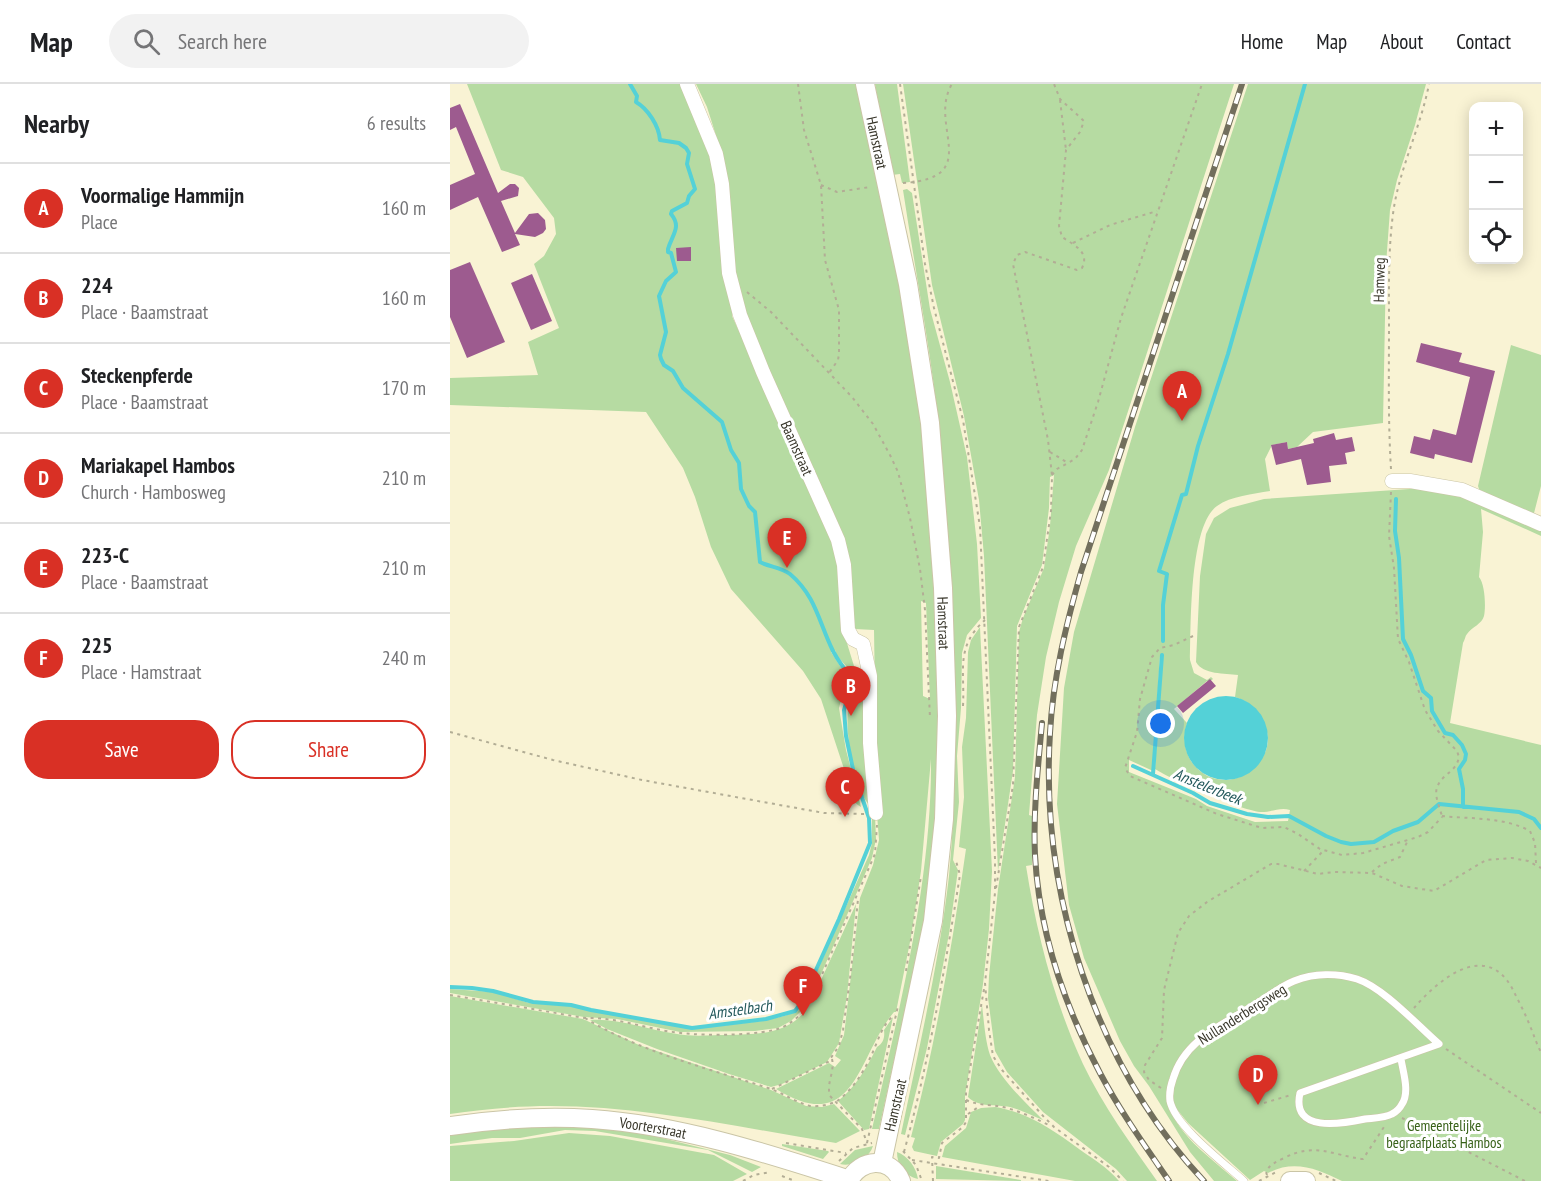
<!DOCTYPE html>
<meta charset="utf-8">
<style>
:root{--surface:#fff;--page:#f2f2f2;--text:#202124;--muted:#757577;--line:#e0e0e0;--accent:#d93025}
body{margin:0;font-family:"PT Sans Narrow",sans-serif;background:var(--page);color:var(--text)}
.controls{position:absolute;right:18px;top:18px;display:grid;overflow:hidden;border-radius:12px;box-shadow:0 3px 15px #0003}
.controls button{width:54px;height:54px;display:grid;place-items:center;padding:0;border:0;border-bottom:2px solid var(--line);background:var(--surface);color:var(--text);font:30px sans-serif}
.you{position:absolute;left:711px;top:640px;width:21px;height:21px;margin:-15px;border:4px solid #fff;border-radius:50%;background:#1a73e8;box-shadow:0 0 0 9px #1a73e833}
.badge{display:grid;place-items:center;width:39px;height:39px;border-radius:50%;background:var(--accent);color:#fff;font-size:20px;font-weight:700}
.pin{position:absolute;translate:-50% -50px;filter:drop-shadow(0 2px 3px #0008)}
.pin::after{content:'';position:absolute;top:32px;width:21px;height:18px;background:inherit;clip-path:polygon(0 0,100% 0,50% 100%)}
.list{margin:0;padding:0;list-style:none}
h2{display:flex;justify-content:space-between;align-items:center;height:78px;margin:0;padding:0 24px;font-size:26px}
h2 small{font-size:20px;font-weight:400;color:var(--muted)}
.list li{display:grid;grid-template-columns:39px 1fr auto;gap:18px;align-items:center;box-sizing:border-box;height:90px;padding:0 24px;border-top:2px solid var(--line)}
.list b{display:block;font-size:22px;white-space:nowrap}
.list p{margin:0;font-size:20px;white-space:nowrap;color:var(--muted)}
.list em{font-size:20px;font-style:normal;color:var(--muted)}
.actions{display:flex;gap:12px;padding:18px 24px}
.actions a{flex:1;padding:14px 0;border:2px solid var(--accent);border-radius:24px;text-align:center;font-size:21px;color:var(--accent)}
.actions .main{background:var(--accent);color:#fff}
.icon{flex:none;width:33px;height:33px;fill:none;stroke:currentColor;stroke-width:2;stroke-linecap:round;stroke-linejoin:round}
.map{position:relative;flex:none;width:1091px;height:1097px;overflow:hidden}
header{display:flex;align-items:center;gap:36px;box-sizing:border-box;height:84px;padding:0 30px;background:var(--surface);border-bottom:2px solid var(--line)}
header strong{font-size:28px}
nav{display:flex;gap:33px;margin-inline-start:auto;font-size:21px}
.search{width:420px;height:54px;background:var(--page);display:flex;align-items:center;gap:15px;box-sizing:border-box;padding:0 21px;border-radius:33px;color:var(--muted);font-size:22px}
main{display:flex}
aside{flex:1;background:var(--surface)}
.map>svg:first-child{display:block}
.green{fill:#b6dba2;fill-rule:evenodd}
.water{fill:#54d1d7}
.lines{fill:none;stroke-linecap:round;stroke-linejoin:round}
.stream{stroke:#54d1d7;stroke-width:4}
.building{fill:#9d5b8f}
.lane-casing{stroke:#cac5a6;stroke-width:8}
.street-casing{stroke:#cac5a6;stroke-width:15}
.secondary-casing{stroke:#cac5a6;stroke-width:20}
.path{stroke:#b2ad95;stroke-width:2;stroke-dasharray:3 4.5;stroke-linecap:butt}
.lane{stroke:#fff;stroke-width:7}
.street{stroke:#fff;stroke-width:14}
.secondary{stroke:#fff;stroke-width:18}
.rail-casing{stroke:#726f5d;stroke-width:6}
.rail{stroke:#fff;stroke-width:4;stroke-dasharray:11;stroke-linecap:butt}
.labels{text-anchor:middle;dominant-baseline:central;stroke-width:6;stroke-linejoin:round;paint-order:stroke}
.street-label{font-size:15px;fill:#38362a;stroke:#fff}
.park-label{font-size:15px;fill:#376118;stroke:#fff}
.water-label{font-size:16px;font-style:italic;fill:#255a5d;stroke:#fff}
</style>
<header>
<strong>Map</strong>
<div class="search"><svg class="icon" aria-label="search" viewBox="0 0 24 24"><circle cx="10" cy="10" r="6"/><path d="M15 15l6 6"/></svg>Search here</div>
<nav><a>Home</a><a>Map</a><a>About</a><a>Contact</a></nav>
</header>
<main>
<aside>
<h2>Nearby<small>6 results</small></h2>
<ul class="list">
<li><span class="badge">A</span><div><b>Voormalige Hammijn</b><p>Place</p></div><em>160 m</em></li>
<li><span class="badge">B</span><div><b>224</b><p>Place · Baamstraat</p></div><em>160 m</em></li>
<li><span class="badge">C</span><div><b>Steckenpferde</b><p>Place · Baamstraat</p></div><em>170 m</em></li>
<li><span class="badge">D</span><div><b>Mariakapel Hambos</b><p>Church · Hambosweg</p></div><em>210 m</em></li>
<li><span class="badge">E</span><div><b>223-C</b><p>Place · Baamstraat</p></div><em>210 m</em></li>
<li><span class="badge">F</span><div><b>225</b><p>Place · Hamstraat</p></div><em>240 m</em></li>
</ul>
<div class="actions"><a class="main">Save</a><a>Share</a></div>
</aside>
<div class="map">
<svg width="1091" height="1097" viewBox="0 0 1091 1097">
<rect width="100%" height="100%" fill="#f9f3d4"/>
<path class="green" d="M17 0H232L253 49 261 78 267 104 282 219V232L385 456 396 556 408 595 387 572 385 566 381 568 401 599 392 612 389 624 396 666 411 723C402 718 400 710 399 700L371 615 353 587 281 505 261 463 245 413 233 384 196 328 0 321V294L88 291 78 258 109 244 84 180 94 172 106 150 104 134 73 93 51 86Z
M246 0H406L439 145 470 321 487 541 489 712 475 834 429 1045H422C449 927 482 797 481 675L471 787 461 853 446 928H444C407 972 406 1054 326 1005L379 979 385 983 391 976 385 972 394 951 410 814 423 781 429 756 423 679 425 609 424 546 405 545 402 543 397 498 287 211 281 146 282 132 275 80 257 23ZM471 517 476 519 480 615 473 612Z
M425 0H447L460 98 452 99 450 90 442 91Z
M453 0H784L659 386 626 462 609 518 596 573 587 631 579 731 582 732V781L576 782C587 851 604 917 633 980 653 1022 681 1060 707 1097H677L666 1085 593 1028 557 988 545 967 538 914 539 892 548 805 565 693 569 548 573 534 594 484 600 442 604 391 600 393 599 424 592 481 567 542 563 687 548 787 534 472 529 416 514 332 482 201Z
M798 0H976L965 41 947 96 940 126 936 181 933 339 863 348 847 363 838 365 837 358 822 361 815 375 820 407C803 410 781 412 767 422 739 442 741 542 740 576L744 589 757 596 761 593 763 595 759 598 757 597 724 625 737 639C722 690 785 720 814 671 820 659 819 647 812 636 804 624 799 617 785 613L788 591C775 589 753 591 746 578L750 492 756 450 764 434 780 424 814 415 974 404 1015 412 1091 445V452L1031 425 1033 448 1029 493C1035 500 1036 523 1034 532 1032 540 1022 543 1017 550 1015 552 1015 556 1013 559L1000 639 1091 661V1097H892C868 1085 844 1075 818 1089L814 1087 800 1096 738 1039 716 1012C723 1049 760 1073 787 1097H764L740 1068 699 1002 684 982 670 957 634 874 619 821 607 720 614 604 624 548 685 343ZM710 572H712V575L705 685C722 696 794 728 812 728 822 728 830 723 840 726L838 737 805 738 757 722 746 715 679 688V676L701 686 703 687V684Z
M457 105 462 109 480 225 500 298 517 373 527 460 531 534 517 551 512 569 511 624 507 672 509 718 503 776 508 786 499 850 477 964 455 1051 451 1050C469 964 489 879 499 792 506 720 505 648 503 576 501 498 497 420 489 342 480 263 465 185 453 106Z
M1061 261 1091 271V402L1083 433 1030 408 1028 402Z
M530 543 542 787 539 845 533 900 515 1012V1036L513 1040 491 1058 487 1072 464 1067 462 1063 465 1054 461 1053C486 958 502 862 516 765L509 763 514 713 512 663 516 634 518 568 521 556Z
M417 609 420 722C404 706 395 649 398 627 398 621 402 615 406 610Z
M422 731H425L426 755 422 774 372 888 354 924 341 937 328 944 305 947 230 948 167 935 134 933 0 909V905L44 908 79 919 119 922 141 927 243 945 312 937 334 932 348 927 352 921 419 771 422 759Z
M406 820 397 912 389 959 377 978 332 1000 321 1003 279 990 207 965 157 945 140 936C169 934 198 946 227 950 243 953 261 951 278 951 310 950 341 951 360 920Z
M0 912 133 935 189 961 321 1006 356 1022 372 1023 384 1020 410 1047 386 1059C292 1044 196 1022 100 1022 67 1022 33 1025 0 1030Z
M532 921C534 937 535 956 540 971 549 994 576 1019 593 1036 582 1032 572 1026 560 1023 546 1020 529 1024 518 1013Z
M443 933 419 1045 414 1046 388 1017C406 1003 417 983 427 963 433 959 435 954 434 946Z
M546 1023C581 1030 601 1045 629 1065 643 1075 657 1083 669 1097H625L492 1073 495 1062 516 1044 521 1028 531 1024Z
M106 1041 179 1047 204 1052 280 1071 311 1083 302 1088 258 1066 145 1047 115 1046 70 1054H42L0 1060V1049L30 1045Z
M119 1049 160 1052 264 1071 297 1090 283 1097H0V1062L64 1057Z
M332 1060 378 1067 379 1068 373 1075 332 1062Z
M423 1062C419 1075 403 1083 390 1080L405 1066Z
M447 1068C458 1072 466 1083 468 1095 454 1092 447 1081 447 1068Z
M486 1082 571 1096V1097L486 1095Z"/>
<path class="water" d="M734 654a42 42 0 1 1 84 0a42 42 0 1 1-84 0Z"/>
<g class="lines">
<path class="stream" d="M180 0 187 12 186 18C198 25 209 42 210 56L229 59 236 64 239 69 237 80 245 105 239 112 237 119 222 127 221 130C232 143 222 151 218 165V168L221 169 226 188 216 197 209 212 216 248 210 271 211 275 214 281 223 287 233 304 272 338 281 366 289 379 291 405 299 422 305 428 310 478C319 483 331 483 340 490 366 512 369 539 383 567 390 581 401 593 411 606
M946 415 945 447 949 474 953 555 961 571 973 607 981 614 982 627 995 649 1003 651 1012 661 1016 670 1015 676 1009 685 1013 705V723
M713 557V521L717 490 709 487 732 411 736 410 748 362 778 270 855 0
M683 682 743 709 760 719 797 730 818 733 839 732 876 752 891 758 901 760 924 758 943 747 968 738 989 720 1069 728 1084 735 1091 744
M703 690 712 571
M0 903 22 904 43 907 83 918 121 921 141 926 242 944 316 935 345 927 351 919 389 835 420 759 419 734 404 690 396 652 394 626 399 609 413 606"/>
</g>
<path class="building" d="M10 20 48 109 60 100H65L69 104 68 112 51 117 65 149 79 130 88 129 95 136 96 145 93 149 85 153 65 150 70 161 52 168 28 113 0 126V101L25 90 6 43 0 46V24Z
M241 163V177H227L226 164Z
M20 178 55 258 17 274 0 233V186Z
M82 190 102 237 81 246 61 199Z
M971 259 1012 269 1009 278 1045 287 1022 379 985 370 984 375 960 369 964 352 980 356 983 345 1006 351 1020 293 966 278Z
M884 349 886 356 902 353 905 367 895 369 897 380 879 382 881 398 857 401 851 375 826 381 821 361 837 358 838 365 864 359 863 355Z
M760 595 766 602 733 629 727 622Z"/>
<g class="lines">
<defs>
<path id="lane" d="M794 1097C774 1079 725 1042 720 1017 719 1009 720 1003 723 995 734 957 770 942 801 923 815 915 829 903 844 897 864 889 887 889 907 895 934 904 967 941 989 960L850 1009C841 1049 891 1040 915 1035 923 1034 935 1034 942 1030 946 1028 950 1024 952 1020 960 1008 953 988 951 975"/>
<path id="street" d="M237 0 266 70 272 100 279 189 290 231 313 288 388 456 394 481 398 546 403 555 413 560 420 592V659L426 729
M942 397H960L1012 406 1091 440"/>
<g id="secondary">
<path id="s1" d="M415 0 458 200 480 339 493 504 497 632 494 735 483 837 432 1079"/>
<path id="s2" d="M0 1042C47 1035 95 1032 142 1035 230 1041 316 1069 400 1096"/>
<path d="M399 1097C410 1074 441 1072 451 1097"/>
<path d="M840 1097H856"/>
</g>
</defs>
<use href="#lane" class="lane-casing"/>
<use href="#street" class="street-casing"/>
<use href="#secondary" class="secondary-casing"/>
<path class="path" d="M348 0 354 46 371 101 375 176 389 226V270L388 276 379 289
M450 0 475 180 484 224 513 336 530 443 545 775V809L535 899 539 946 543 972 552 986 594 1033 604 1043 659 1083 673 1097
M610 16 616 66
M453 99C535 94 477 41 502 0
M371 101 387 108 420 103
M623 159 660 141 707 127
M297 208 321 228 402 313 423 340 440 371 448 388 460 434 470 485 475 526 480 634
M600 368 618 379
M941 385C938 337 939 290 939 242 939 203 938 162 944 123 951 81 971 42 979 0
M602 391 607 385 625 375 632 366 648 318 671 234 752 0
M941 408 939 452 944 484 948 555 959 578 975 626 988 647 1007 667 1009 673C1006 689 991 690 987 704 984 711 990 725 992 732
M743 552 724 561 710 564 702 573 690 615 687 648 675 684 680 692 767 730 812 744 834 743 848 750 870 765 892 771 913 769 968 753 978 748 992 733
M513 622C515 586 505 563 535 536
M0 648 103 676 192 696 374 729 414 730
M992 732C1021 735 1054 733 1080 747L1085 759 1086 779
M854 787 874 766
M922 788 932 780 950 773 958 756
M546 804 563 701 569 543 593 483 601 427 602 391 598 356 563 180 567 171 575 168 627 186 632 184C640 168 624 161 612 153L609 142 616 66 630 48 634 37 610 15 604 0
M456 887 471 792
M0 911 135 934C168 933 199 946 231 949 254 952 313 952 333 943 345 937 353 929 360 918L425 770 427 741
M964 924C988 896 1035 856 1062 904 1068 916 1075 929 1080 942 1084 951 1086 959 1091 968
M135 934C190 968 257 984 318 1004 333 1009 345 1018 360 1022 369 1023 379 1021 387 1017 403 1006 414 987 422 970 428 957 433 938 445 931
M996 965 1091 1029
M382 975C385 988 376 999 380 1012L412 1045 417 1059
M711 1004 699 996 694 988 695 981 712 954 714 906 728 849 739 832 757 818 821 780H828L868 790 884 788 922 789 952 802 984 807 1036 776 1062 774 1078 777 1091 784
M322 1005 378 978 389 962 393 946 401 887 408 815
M516 1016C529 1022 540 1020 553 1023 570 1027 586 1035 601 1042
M814 1019 841 1011
M518 1030 530 1022
M952 1034 1075 1097
M336 1059 396 1069
M417 1059 448 922
M453 1067 466 1081 472 1097
M454 1068C479 977 495 884 510 791L506 777
M462 1076 599 1097
M389 1077 403 1064 422 1059
M869 1089 886 1097
M817 1091 816 1088C820 1080 826 1078 834 1074 865 1058 881 1071 913 1075L934 1043
M332 1092 345 1097
M293 1097 304 1091 321 1088
M483 1097 482 1073 489 1074 492 1059 513 1043 516 1038V1008L534 905
M809 1097 828 1087"/>
<use href="#lane" class="lane"/>
<use href="#street" class="street"/>
<use href="#secondary" class="secondary"/>
<defs>
<path id="rail" d="M592 639C588 683 583 728 585 771 589 847 615 923 650 989 670 1027 695 1062 719 1097
M754 1097C644 980 590 808 600 649 603 594 616 541 631 488L792 0"/>
</defs>
<use href="#rail" class="rail-casing"/>
<use href="#rail" class="rail"/>
</g>
<g class="labels">
<g class="street-label">
<text stroke="none"><textPath href="#s1" startOffset="60">Hamstraat</textPath></text>
<text transform="translate(929 196) rotate(-89)">Hamweg</text>
<text transform="translate(347 364) rotate(66)">Baamstraat</text>
<text stroke="none"><textPath href="#s1" startOffset="546">Hamstraat</textPath></text>
<text transform="translate(792 930) rotate(-32)">Nullanderbergsweg</text>
<text transform="translate(445 1021) rotate(-77)">Hamstraat</text>
<text stroke="none"><textPath href="#s2" startOffset="204">Voorterstraat</textPath></text>
</g>
<g class="park-label">
<text x="994" y="1041">Gemeentelijke<tspan x="994" dy="17">begraafplaats Hambos</tspan></text>
</g>
<g class="water-label">
<text transform="translate(758 702) rotate(22)">Anstelerbeek</text>
<text transform="translate(290 925) rotate(-8)">Amstelbach</text>
</g>
</g>
</svg>
<div class="controls">
<button>+</button>
<button>−</button>
<button><svg class="icon" aria-label="locate" viewBox="0 0 24 24"><circle cx="12" cy="12" r="6"/><path d="M12 2v4M12 18v4M2 12h4M18 12h4"/></svg></button>
</div>
<div class="you"></div>
<div class="pin badge" style="left:732px;top:337px">A</div>
<div class="pin badge" style="left:401px;top:632px">B</div>
<div class="pin badge" style="left:395px;top:733px">C</div>
<div class="pin badge" style="left:808px;top:1021px">D</div>
<div class="pin badge" style="left:337px;top:484px">E</div>
<div class="pin badge" style="left:353px;top:932px">F</div>
</div>
</main>
